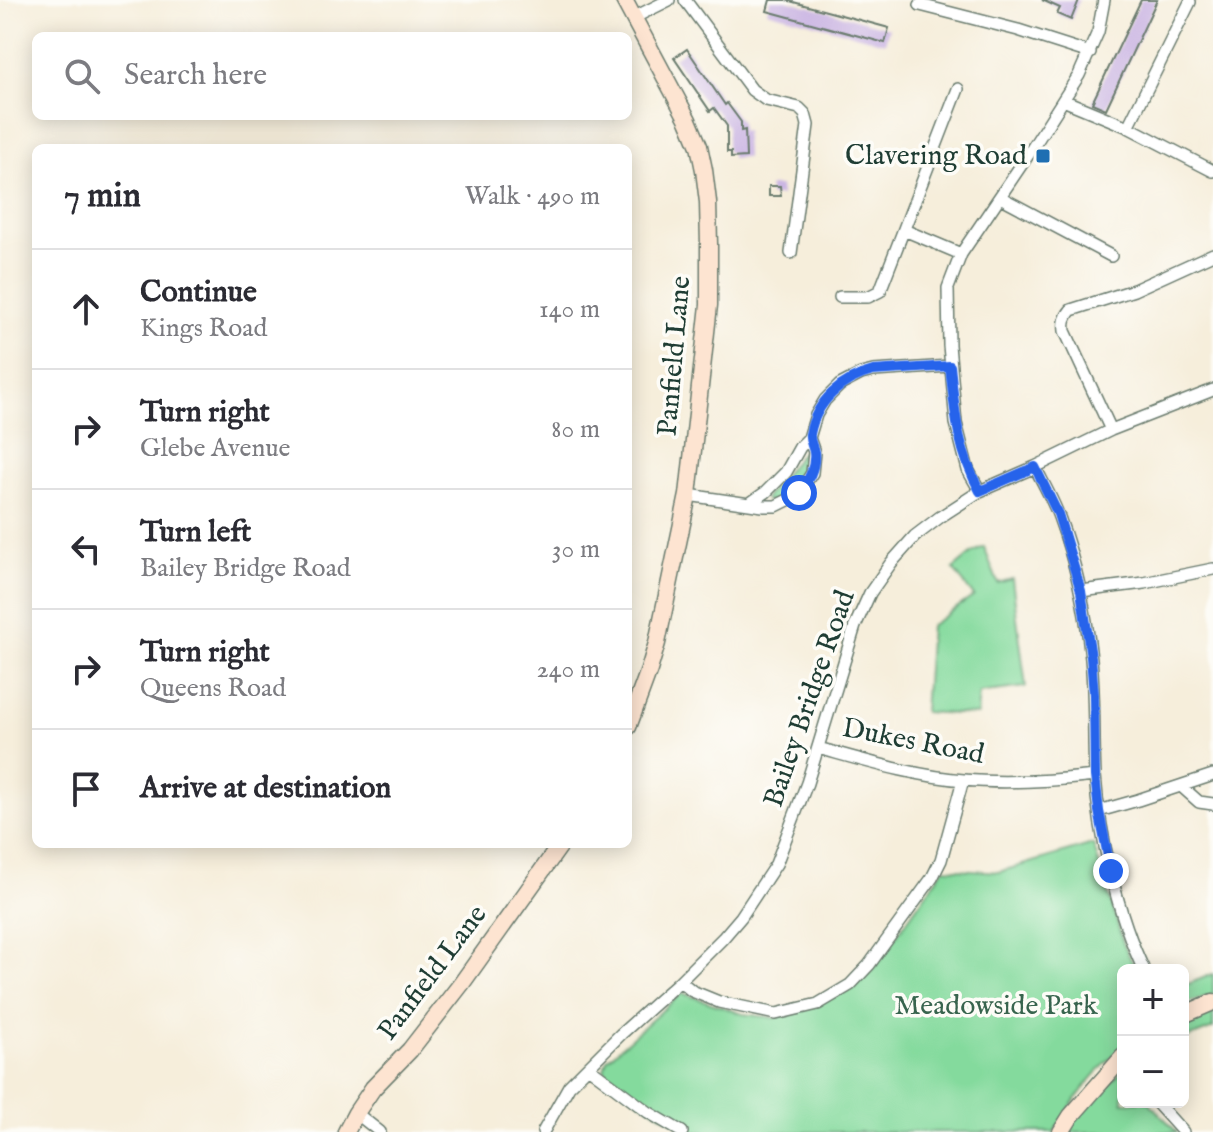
<!DOCTYPE html>
<meta charset="utf-8">
<style>
:root{--surface:#fff;--page:#f2f2f3;--text:#2b2b33;--muted:#7c7c81;--line:#e1e1e2}
body{margin:0;font-family:"IM FELL English",serif;background:var(--page);color:var(--text)}
.controls{position:absolute;right:24px;bottom:24px;display:grid;overflow:hidden;border-radius:12px;box-shadow:0 4px 20px #0003}
.controls button{width:72px;height:72px;display:grid;place-items:center;padding:0;border:0;border-bottom:2px solid var(--line);background:var(--surface);color:var(--text);font:40px sans-serif}
.stop{position:absolute;width:24px;height:24px;margin:-18px;border:6px solid #2563eb;border-radius:50%;background:#fff}
.stop.end{background:#2563eb;border-color:#fff;box-shadow:0 2px 8px #0008}
.list{margin:0;padding:0;list-style:none}
h2{display:flex;justify-content:space-between;align-items:center;height:104px;margin:0;padding:0 32px;font-size:34px}
h2 small{font-size:26px;font-weight:400;color:var(--muted)}
.list li{display:grid;grid-template-columns:52px 1fr auto;gap:24px;align-items:center;box-sizing:border-box;height:120px;padding:0 32px;border-top:2px solid var(--line)}
.list b{display:block;font-size:30px;white-space:nowrap}
.list p{margin:0;font-size:26px;white-space:nowrap;color:var(--muted)}
.list em{font-size:26px;font-style:normal;color:var(--muted)}
.icon{flex:none;width:44px;height:44px;fill:none;stroke:currentColor;stroke-width:2;stroke-linecap:round;stroke-linejoin:round}
.map{position:relative;flex:none;width:1213px;height:1132px;overflow:hidden}
.search{position:absolute;background:var(--surface);box-shadow:0 4px 20px #0003;left:32px;top:32px;width:600px;height:88px;display:flex;align-items:center;gap:20px;box-sizing:border-box;padding:0 28px;border-radius:12px;color:var(--muted);font-size:30px}
.panel{position:absolute;background:var(--surface);box-shadow:0 4px 20px #0003;left:32px;top:144px;width:600px;height:704px;border-radius:12px}
.map>svg:first-child{display:block}
.green{fill:#84da9d;stroke:#528c68;stroke-width:2}
.building{fill:#cbb6e3}
.lines{fill:none;stroke-linecap:round;stroke-linejoin:round}
.street-casing{stroke:#6a7b6e;stroke-width:14}
.secondary-casing{stroke:#6a7b6e;stroke-width:19}
.street{stroke:#fff;stroke-width:11}
.secondary{stroke:#fde4d1;stroke-width:16}
.route{stroke:#2563eb;stroke-width:10}
.poi-dot{fill:#1f6fb2;stroke:#fdfcf7;stroke-width:3}
.labels{text-anchor:middle;dominant-baseline:central;stroke-width:7;stroke-linejoin:round;paint-order:stroke}
.poi-label{font-size:28px;fill:#1f3d34;stroke:#fdfcf7;text-anchor:end}
.street-label{font-size:28px;fill:#1f3d34;stroke:#fdfcf7}
.park-label{font-size:28px;fill:#38644e;stroke:#fdfcf7}
</style>
<div class="map">
<svg width="1213" height="1132" viewBox="0 0 1213 1132">
<rect width="100%" height="100%" fill="#fdfcf7"/>
<filter id="ink" filterUnits="userSpaceOnUse"><feTurbulence type="fractalNoise" baseFrequency=".0125" numOctaves="2"/><feDisplacementMap in="SourceGraphic" scale="16" xChannelSelector="R" yChannelSelector="G"/><feConvolveMatrix kernelMatrix="1 2 1 2 8 2 1 2 1" color-interpolation-filters="sRGB"/></filter>
<filter id="wash" filterUnits="userSpaceOnUse"><feTurbulence type="fractalNoise" baseFrequency=".006" numOctaves="4" result="noise"/><feDisplacementMap in="SourceGraphic" scale="32" xChannelSelector="R" yChannelSelector="G"/><feGaussianBlur stdDeviation="1.8" result="paint"/><feColorMatrix in="noise" values="0 0 0 0 0 0 0 0 0 0 0 0 0 0 0 0 0 1.4 0 .05"/><feComposite in="paint" operator="in"/></filter>
<g filter="url(#wash)">
<rect width="100%" height="100%" fill="#f6eedb"/>
<path class="green" d="M803 451 809 452V467L795 491 780 501H766L765 498Z
M984 547 998 583 1012 579 1026 687 979 693 977 715 924 712 930 626 974 596 953 569 972 553Z
M1093 844 1123 943 1136 970H1123V1048C1096 1068 1072 1103 1054 1132H692C666 1117 620 1093 604 1069L607 1059 682 993 743 1014 776 1018 853 988 875 966 944 868 999 872Z
M1213 974V995L1183 1004V986Z
M1213 1009V1028L1183 1040V1021Z
M1121 1072 1123 1073V1102H1149L1177 1132H1068L1076 1117Z"/>
<g id="blocks">
<path class="building" d="M770 0H786L889 28 885 43 767 11Z
M1042 0H1079L1071 20 1057 14 1060 8Z
M1141 0H1157L1106 109 1092 103Z
M687 49 725 105 727 103 741 122V131L745 130 746 157 731 158V152H727V126L714 108 710 111 674 58Z
M769 186H780L781 196H769Z"/>
</g>
</g>
<g filter="url(#ink)">
<use href="#blocks" fill-opacity="0" stroke="#6a7b6e" stroke-width="2"/>
<g class="lines">
<defs>
<path id="street" d="M685 0 752 90 766 100 799 108 805 114 808 125 791 253
M920 5 1018 30 1090 53
M633 18 669 0
M1063 100 1128 127 1213 171
M1128 127 1190 2
M1000 197 1111 256
M904 230 961 254
M840 297H868L880 291 958 89
M1111 430 1065 331C1064 322 1065 317 1071 310L1134 290 1213 254
M1035 467C1043 483 1053 500 1059 517 1076 563 1086 611 1091 659 1095 698 1093 737 1095 775 1099 834 1118 917 1144 970
M980 491 968 470 956 423 949 345 948 288 961 254 1028 155 1079 75 1098 32 1104 0
M688 495 763 506H776L788 500 799 493 812 473 814 452 809 438
M749 504 766 492 786 472 800 447 809 438 816 415 825 400 840 385 861 374 873 371 950 366
M1081 591 1144 583 1213 569
M818 748C862 760 918 777 964 780 1008 784 1051 781 1095 776
M1181 786 1199 802 1213 804
M1099 811 1138 800 1213 775
M680 981 692 991 719 1002 776 1014 818 1004 850 985 869 965 932 878 941 860 963 780
M588 1067 648 1112 682 1132
M1156 1102 1183 1132
M356 1113 380 1132
M543 1132 569 1086 621 1034 680 981 723 938 741 917 776 864 807 783 855 626 870 593 891 563 915 536 940 517 980 491 1035 467 1111 430 1213 390"/>
<path id="secondary" d="M624 0 688 120 699 146 704 170 708 202 709 245V305L688 495 657 643 649 670 628 727
M1183 1015 1213 1002
M346 1132 356 1113 373 1088 410 1050 462 983 561 844
M1061 1132 1071 1116 1123 1057"/>
</defs>
<use href="#street" class="street-casing"/>
<use href="#secondary" class="secondary-casing"/>
<use href="#street" class="street"/>
<use href="#secondary" class="secondary"/>
</g>
</g>
<g class="lines" filter="url(#ink)">
<path class="route" d="M799 493C808 481 816 468 814 452 813 446 809 441 810 434 816 401 842 379 873 371L950 366C955 412 957 449 980 491L1035 467 1058 514 1081 591 1091 657 1094 695 1095 776 1099 811 1111 871"/>
</g>
<rect class="poi-dot" x="1035" y="148" width="16" height="16" rx="4"/>
<g class="labels">
<g class="poi-label">
<text x="1027" y="156">Clavering Road</text>
</g>
<g class="street-label">
<text transform="translate(675 356) rotate(-85)">Panfield Lane</text>
<text transform="translate(810 699) rotate(-71)">Bailey Bridge Road</text>
<text transform="translate(913 742) rotate(11)">Dukes Road</text>
<text transform="translate(433 973) rotate(-53)">Panfield Lane</text>
</g>
<g class="park-label">
<text x="996" y="1006">Meadowside Park</text>
</g>
</g>
</svg>
<div class="controls">
<button>+</button>
<button>−</button>
</div>
<div class="stop" style="left:799px;top:493px"></div>
<div class="stop end" style="left:1111px;top:871px"></div>
<div class="search"><svg class="icon" aria-label="search" viewBox="0 0 24 24"><circle cx="10" cy="10" r="6"/><path d="M15 15l6 6"/></svg>Search here</div>
<section class="panel">
<h2>7 min<small>Walk · 490 m</small></h2>
<ul class="list">
<li><svg class="icon" aria-label="ahead" viewBox="0 0 24 24"><path d="M12 20V5M6 11l6-6 6 6"/></svg><div><b>Continue</b><p>Kings Road</p></div><em>140 m</em></li>
<li><svg class="icon" aria-label="right" viewBox="0 0 24 24"><path d="M7 20v-9h11M14 6l5 5-5 5"/></svg><div><b>Turn right</b><p>Glebe Avenue</p></div><em>80 m</em></li>
<li><svg class="icon" aria-label="left" viewBox="0 0 24 24"><path d="M17 20v-9H6M10 6l-5 5 5 5"/></svg><div><b>Turn left</b><p>Bailey Bridge Road</p></div><em>30 m</em></li>
<li><svg class="icon" aria-label="right" viewBox="0 0 24 24"><path d="M7 20v-9h11M14 6l5 5-5 5"/></svg><div><b>Turn right</b><p>Queens Road</p></div><em>240 m</em></li>
<li><svg class="icon" aria-label="arrive" viewBox="0 0 24 24"><path d="M6 21V4h12l-3 4 3 4H6"/></svg><div><b>Arrive at destination</b></div></li>
</ul>
</section>
</div>
